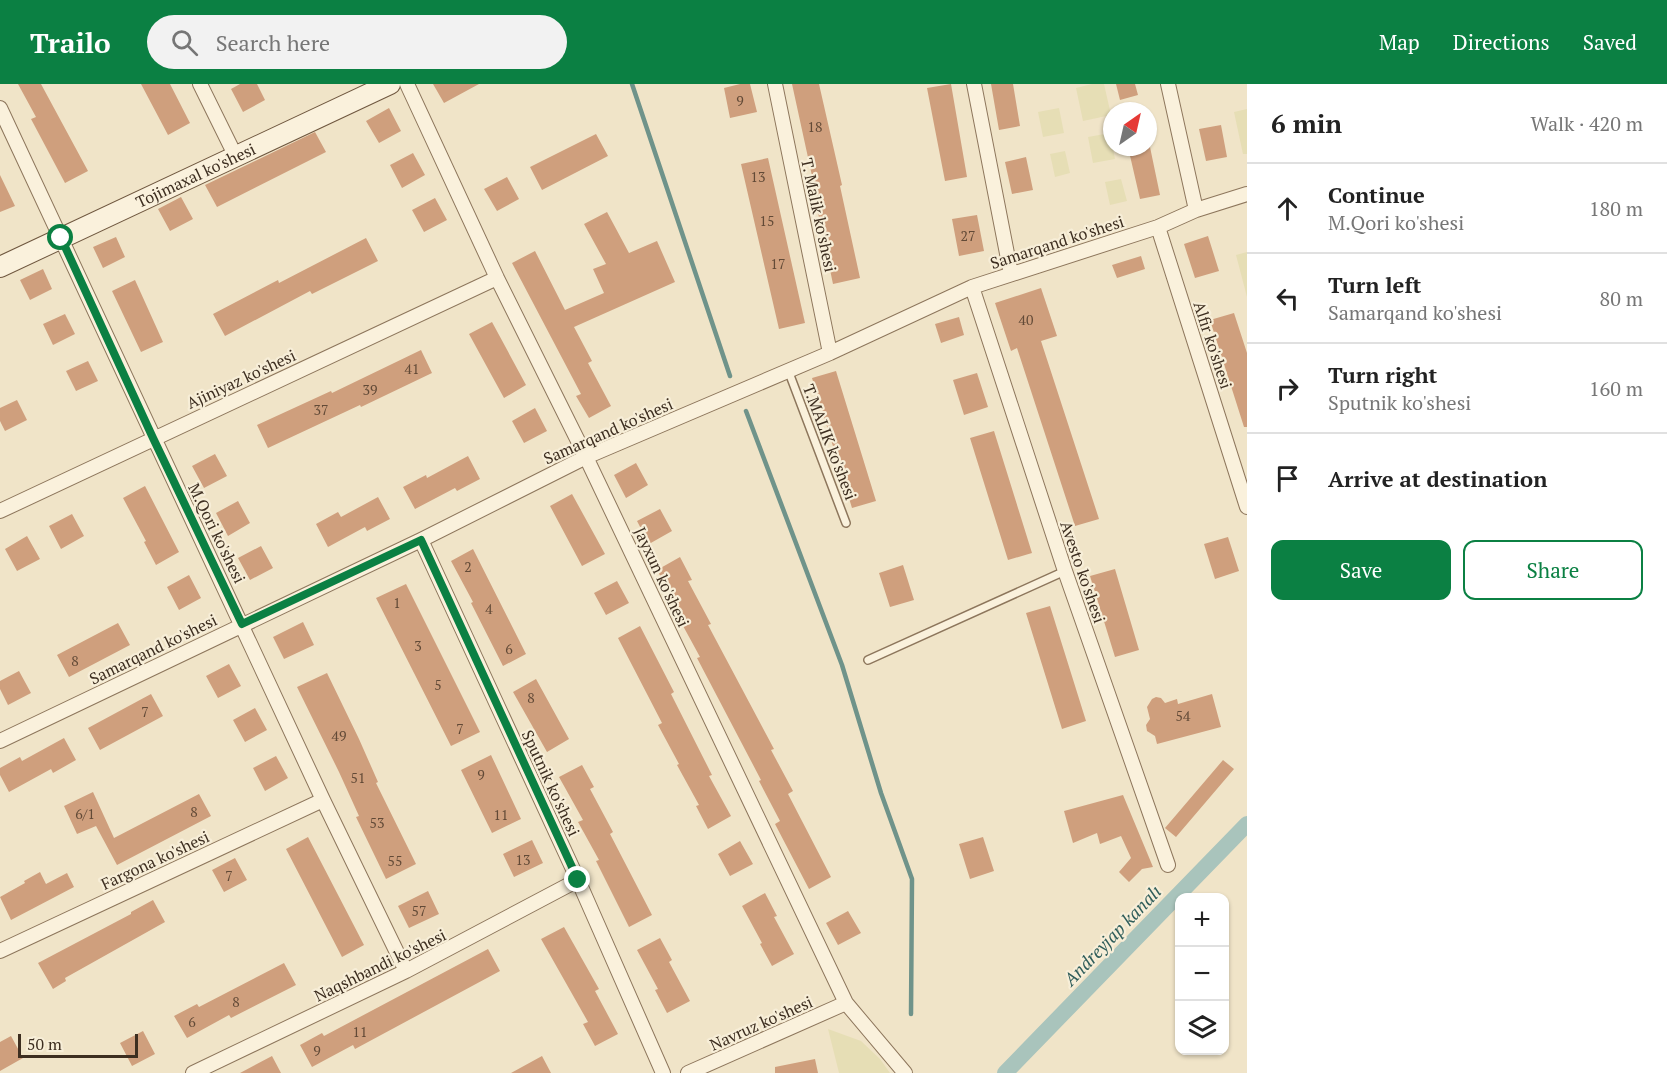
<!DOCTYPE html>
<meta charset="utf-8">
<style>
:root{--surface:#fff;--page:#f2f2f2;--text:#222;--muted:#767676;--line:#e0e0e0;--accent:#0b8043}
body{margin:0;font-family:"PT Serif",serif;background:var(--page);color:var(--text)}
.controls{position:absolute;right:18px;bottom:18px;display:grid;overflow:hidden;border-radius:12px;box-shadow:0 2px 4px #0004}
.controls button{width:54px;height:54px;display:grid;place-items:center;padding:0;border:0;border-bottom:2px solid var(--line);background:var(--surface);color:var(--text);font:30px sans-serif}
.compass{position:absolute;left:1103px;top:18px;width:54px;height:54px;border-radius:50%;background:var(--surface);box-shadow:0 2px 4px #0004;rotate:34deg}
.scale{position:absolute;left:18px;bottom:15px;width:120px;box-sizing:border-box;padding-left:6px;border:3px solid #3d2e20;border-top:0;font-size:16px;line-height:21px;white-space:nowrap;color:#3d2e20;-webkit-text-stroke:4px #f7eed8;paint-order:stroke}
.stop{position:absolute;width:18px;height:18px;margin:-14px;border:4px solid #0b8043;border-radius:50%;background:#fff}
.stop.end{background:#0b8043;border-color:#fff;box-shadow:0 2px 6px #0008}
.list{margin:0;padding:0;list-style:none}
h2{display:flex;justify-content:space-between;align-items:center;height:78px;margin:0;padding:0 24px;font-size:26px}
h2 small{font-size:20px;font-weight:400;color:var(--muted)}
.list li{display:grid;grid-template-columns:39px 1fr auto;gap:18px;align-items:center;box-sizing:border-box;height:90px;padding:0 24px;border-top:2px solid var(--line)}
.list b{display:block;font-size:22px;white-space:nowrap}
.list p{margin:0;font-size:20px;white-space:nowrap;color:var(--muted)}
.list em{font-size:20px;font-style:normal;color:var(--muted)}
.actions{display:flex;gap:12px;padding:18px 24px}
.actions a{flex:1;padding:14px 0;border:2px solid var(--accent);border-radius:12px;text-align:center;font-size:21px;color:var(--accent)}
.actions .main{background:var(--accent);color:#fff}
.icon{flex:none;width:33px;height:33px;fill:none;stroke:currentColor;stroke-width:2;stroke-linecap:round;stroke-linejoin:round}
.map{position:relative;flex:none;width:1247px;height:989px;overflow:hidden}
header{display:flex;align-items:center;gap:36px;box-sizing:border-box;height:84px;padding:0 30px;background:var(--accent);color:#fff}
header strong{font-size:28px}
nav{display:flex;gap:33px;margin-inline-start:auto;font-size:21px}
.search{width:420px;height:54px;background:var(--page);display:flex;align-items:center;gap:15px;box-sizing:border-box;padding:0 21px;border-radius:33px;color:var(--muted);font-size:22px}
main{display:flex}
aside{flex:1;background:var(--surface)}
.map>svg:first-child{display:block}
.farmland{fill:#e6deb5}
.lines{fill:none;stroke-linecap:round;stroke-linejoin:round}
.stream{stroke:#6f938a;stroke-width:4.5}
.canal{stroke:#a9c4bc;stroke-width:16}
.building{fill:#cf9f7d}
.lane-casing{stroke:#8d765c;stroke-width:10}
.street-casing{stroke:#8d765c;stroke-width:16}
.secondary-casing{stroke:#6f573f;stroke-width:22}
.lane{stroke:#faf1dc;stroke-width:7}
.street{stroke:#faf1dc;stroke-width:14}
.secondary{stroke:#faf1dc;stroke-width:20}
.route{stroke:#0b8043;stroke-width:8}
.labels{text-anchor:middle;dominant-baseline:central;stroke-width:4.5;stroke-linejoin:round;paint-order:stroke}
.number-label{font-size:14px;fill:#624a37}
.street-label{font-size:16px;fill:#3d2e20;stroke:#f7eed8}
.water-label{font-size:18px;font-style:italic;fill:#2f5d5a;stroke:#f7eed8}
</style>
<header>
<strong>Trailo</strong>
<div class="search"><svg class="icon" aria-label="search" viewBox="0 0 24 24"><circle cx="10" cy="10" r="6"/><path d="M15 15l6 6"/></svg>Search here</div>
<nav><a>Map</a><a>Directions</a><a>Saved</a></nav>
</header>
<main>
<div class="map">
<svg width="1247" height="989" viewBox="0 0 1247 989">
<rect width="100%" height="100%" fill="#f0e4c8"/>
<path class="farmland" d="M1092 0H1104L1111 31 1083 37 1076 4Z
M1059 24 1064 49 1043 53 1038 28Z
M1247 25V70H1243L1234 28Z
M1110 49 1115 75 1093 79 1088 53Z
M1065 67 1070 89 1055 93 1050 70Z
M1121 95 1127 117 1110 121 1105 98Z
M1247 168V213L1236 171Z
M828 945 861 957 880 975 890 989H839Z"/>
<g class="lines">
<path class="stream" d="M632 0 730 292
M746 327 842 581 881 709 912 795 911 930"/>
<path class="canal" d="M1005 989 1247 740"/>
</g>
<path class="building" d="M18 0H41L88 87 65 99 31 35 36 33Z
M141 0H170L190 39 168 51Z
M240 0H257L265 16 243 28 231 5Z
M433 0H479L444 19Z
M740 0H750L757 28 730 34 724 4Z
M792 0H819L842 101 840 102 860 194 833 200 817 124H819Z
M951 0 967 93 945 97 927 4Z
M991 0H1013L1020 42 999 46Z
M1116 0H1135L1138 11 1120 16Z
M389 24 401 47 379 59 366 37Z
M1221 41 1227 73 1206 77 1199 45Z
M315 48 326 68 217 123 205 101Z
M596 50 608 72 542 106 530 83Z
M1128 63H1150L1160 111 1140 115Z
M413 69 425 91 402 104 390 81Z
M1026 73 1033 106 1012 110 1005 78Z
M768 74 805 239 779 245 741 80Z
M0 91 15 122 0 128Z
M507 93 519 115 497 127 484 105Z
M181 113 193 135 170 147 158 125Z
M435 114 447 136 424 148 412 126Z
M607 128 629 169 657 157 675 198 574 243 592 277 588 279 611 322 589 334 576 312 581 310 512 179 535 167 565 226 604 209 593 185 606 180 584 140Z
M977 131 984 167 959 172 952 135Z
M1208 152 1219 187 1195 194 1184 160Z
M116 153 125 173 103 184 93 163Z
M366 154 378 177 312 210 310 207 225 252 213 230 278 196 279 199Z
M1141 172 1145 185 1117 194 1112 181Z
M43 185 52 205 30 216 20 196Z
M135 196 163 258 141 268 112 207Z
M1041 204 1057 252 1041 257 1099 435 1075 442 1017 264 1011 267 995 219Z
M1234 229 1247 269V343H1244L1210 236Z
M65 230 75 250 53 261 43 240Z
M959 233 964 251 941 259 935 240Z
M492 238 526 301 504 314 469 250Z
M421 266 432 289 361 323 360 321 268 364 257 341 331 307 332 309Z
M88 277 98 297 76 307 66 287Z
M836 287 876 417 852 424 812 294Z
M977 289 988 323 964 331 953 296Z
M17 316 27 336 5 347 0 337V324Z
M535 324 547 347 524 359 512 337Z
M994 347 1032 469 1008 476 970 354Z
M215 370 227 392 204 404 192 382Z
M468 372 480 395 457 407 455 404 415 425 403 403 426 391 427 394Z
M636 379 648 401 626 414 614 391Z
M145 402 179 468 156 481 144 458 146 457 123 414Z
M572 410 605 470 582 482 550 422Z
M378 413 390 435 367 447 365 443 328 463 316 440 338 428 341 433Z
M238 417 250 439 228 452 216 429Z
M660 425 672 447 649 460 637 437Z
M72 430 84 452 61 465 49 442Z
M27 452 40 475 17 487 5 465Z
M1228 453 1239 487 1215 495 1204 460Z
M261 462 273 484 250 496 238 474Z
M473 465 526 570 503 582 471 519 473 518 451 477Z
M680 473 692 496 688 497 711 540 708 541 774 665 771 666 793 707 788 710 831 793 809 805 775 740 780 737 759 697 761 696 697 574 700 573 676 529 680 528 657 486Z
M903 481 914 516 890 523 879 489Z
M1115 485 1139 566 1115 573 1090 492Z
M189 491 201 514 179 526 167 503Z
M617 497 629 519 606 531 594 509Z
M406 500 480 648 451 662 376 514Z
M1050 522 1086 637 1062 645 1026 529Z
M303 538 314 561 284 575 273 553Z
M118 539 130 561 69 593 57 571Z
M640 542 674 608 671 610 712 691 709 692 731 732 708 745 696 722 699 721 677 681 679 680 658 641 662 639 618 554Z
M229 580 241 602 218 614 206 592Z
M19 587 31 609 8 621 0 605V597Z
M327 589 359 655 378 698 376 699 416 780 386 795 356 733 359 732 339 688 297 603Z
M536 595 569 655 547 668 513 608Z
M151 610 163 632 100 666 88 644Z
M1212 610 1221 643 1157 660 1155 652 1147 647 1146 641 1150 635 1147 623 1152 615 1156 613 1161 614 1165 619 1177 615 1178 620Z
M255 624 267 646 245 658 233 636Z
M64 654 76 676 53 689 51 685 9 708 0 691V684L20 673 22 677Z
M491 671 521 735 492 749 461 686Z
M276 672 288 694 265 707 253 684Z
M1223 676 1234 685 1176 753 1165 744Z
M582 681 594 703 590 705 613 748 610 750 652 831 629 843 596 777 599 776 578 738 583 736 559 693Z
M93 708 114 754 199 710 211 732 117 781 96 742 77 750 64 722Z
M1123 711 1153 783 1142 785 1129 798 1119 788 1131 774 1121 752 1100 760 1097 749 1073 759 1064 727Z
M308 753 364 861 342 873 286 765Z
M983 753 994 787 970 795 959 760Z
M532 756 543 779 514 793 503 770Z
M740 757 753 780 730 792 718 770Z
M235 774 247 796 224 808 212 786Z
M40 788 46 800 67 789 74 803 11 836 0 813 25 799 24 797Z
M428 807 439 830 409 844 398 822Z
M765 809 777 832 774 833 794 870 772 882 760 860 762 859 742 822Z
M153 816 165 838 65 894 66 897 53 905 38 879 131 830V828Z
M848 827 861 849 838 861 826 839Z
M564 843 599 905 595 907 618 950 595 962 583 940 588 938 541 855Z
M660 854 672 876 669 878 690 917 667 929 655 906 658 905 637 866Z
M488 865 500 887 355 965 353 961 312 983 300 961 322 949 324 952Z
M284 879 296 901 231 934 229 931 187 954 174 932 197 920 199 923Z
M143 947 155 970 132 982 120 959Z
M11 952 23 974 0 987V958Z
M272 972 281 989H240Z
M542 972 551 989H511Z
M815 975 818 989H775V983Z"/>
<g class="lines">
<defs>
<path id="lane" d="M788 286 846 439
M868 576 1065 487"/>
<path id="street" d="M200 0 236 73
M407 0 497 194 586 373 846 919 905 989
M775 0 830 269
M974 0 1011 190
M1168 0 1196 126
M0 24 323 716 406 887
M1158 143 1247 423
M972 203 1065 487 1168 781
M0 427 497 194
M421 456 578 796 663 989
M0 657 421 456 586 373 830 269 972 203 1158 143 1196 126 1247 110
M0 867 323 716
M193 989 406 887 578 796
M688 989 846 919"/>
<g id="secondary">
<path id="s1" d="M0 183 390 0"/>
</g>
</defs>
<use href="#lane" class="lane-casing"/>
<use href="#street" class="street-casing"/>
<use href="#secondary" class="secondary-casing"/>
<use href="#lane" class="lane"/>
<use href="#street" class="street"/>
<use href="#secondary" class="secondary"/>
</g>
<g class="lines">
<path class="route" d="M61 154 153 354 242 540 421 456 578 796"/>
</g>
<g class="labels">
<g class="number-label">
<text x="740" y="16">9</text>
<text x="815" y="42">18</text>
<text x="758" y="92">13</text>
<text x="767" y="136">15</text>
<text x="968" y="151">27</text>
<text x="778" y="179">17</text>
<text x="1026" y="235">40</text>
<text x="412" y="284">41</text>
<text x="370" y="305">39</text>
<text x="321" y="325">37</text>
<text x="468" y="482">2</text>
<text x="397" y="518">1</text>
<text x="489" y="524">4</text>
<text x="418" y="561">3</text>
<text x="509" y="564">6</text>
<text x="75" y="576">8</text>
<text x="438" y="600">5</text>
<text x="531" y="613">8</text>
<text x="145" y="627">7</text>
<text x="1183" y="631">54</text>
<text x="460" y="644">7</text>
<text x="339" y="651">49</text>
<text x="481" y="690">9</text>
<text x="358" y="693">51</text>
<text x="194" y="727">8</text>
<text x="85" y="729">6/1</text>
<text x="501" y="730">11</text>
<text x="377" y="738">53</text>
<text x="523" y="775">13</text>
<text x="395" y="776">55</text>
<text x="229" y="791">7</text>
<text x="419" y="826">57</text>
<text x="236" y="917">8</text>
<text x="192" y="937">6</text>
<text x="360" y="947">11</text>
<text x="317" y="966">9</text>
</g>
<g class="street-label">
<text stroke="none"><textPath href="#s1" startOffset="216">Tojimaxal ko'shesi</textPath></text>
<text transform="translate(819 131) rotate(78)">T. Malik ko'shesi</text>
<text transform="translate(1057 158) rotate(-18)">Samarqand ko'shesi</text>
<text transform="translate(1213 261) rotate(72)">Alfir ko'shesi</text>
<text transform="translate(241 295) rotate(-25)">Ajiniyaz ko'shesi</text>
<text transform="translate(608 347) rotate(-24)">Samarqand ko'shesi</text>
<text transform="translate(830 358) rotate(69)">T.MALIK ko'shesi</text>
<text transform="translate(217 449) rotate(64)">M.Qori ko'shesi</text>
<text transform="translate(1083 488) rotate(71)">Avesto ko'shesi</text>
<text transform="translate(662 493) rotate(65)">Jayxun ko'shesi</text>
<text transform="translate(153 565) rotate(-26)">Samarqand ko'shesi</text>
<text transform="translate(551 699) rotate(65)">Sputnik ko'shesi</text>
<text transform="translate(155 776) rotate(-25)">Fargona ko'shesi</text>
<text transform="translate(380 881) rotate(-26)">Naqshbandi ko'shesi</text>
<text transform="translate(761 939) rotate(-24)">Navruz ko'shesi</text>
</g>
<g class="water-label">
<text transform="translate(1112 851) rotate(-46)">Andreyjap kanalı</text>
</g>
</g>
</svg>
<div class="controls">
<button>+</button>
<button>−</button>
<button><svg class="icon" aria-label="layers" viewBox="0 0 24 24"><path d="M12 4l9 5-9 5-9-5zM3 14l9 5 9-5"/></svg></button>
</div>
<svg class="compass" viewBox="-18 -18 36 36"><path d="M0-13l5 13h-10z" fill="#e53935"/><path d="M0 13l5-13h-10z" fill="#767676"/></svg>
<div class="scale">50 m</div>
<div class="stop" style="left:61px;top:154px"></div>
<div class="stop end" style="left:578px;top:796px"></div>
</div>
<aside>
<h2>6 min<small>Walk · 420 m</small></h2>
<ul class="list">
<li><svg class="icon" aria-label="ahead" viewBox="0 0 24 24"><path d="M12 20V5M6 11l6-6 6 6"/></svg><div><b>Continue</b><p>M.Qori ko'shesi</p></div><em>180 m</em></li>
<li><svg class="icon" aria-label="left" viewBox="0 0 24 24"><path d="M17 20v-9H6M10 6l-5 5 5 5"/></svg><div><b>Turn left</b><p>Samarqand ko'shesi</p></div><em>80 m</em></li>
<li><svg class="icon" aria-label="right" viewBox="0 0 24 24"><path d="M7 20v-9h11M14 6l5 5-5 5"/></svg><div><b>Turn right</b><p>Sputnik ko'shesi</p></div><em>160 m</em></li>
<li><svg class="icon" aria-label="arrive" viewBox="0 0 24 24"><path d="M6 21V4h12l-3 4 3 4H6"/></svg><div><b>Arrive at destination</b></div></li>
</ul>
<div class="actions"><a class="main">Save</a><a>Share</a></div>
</aside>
</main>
